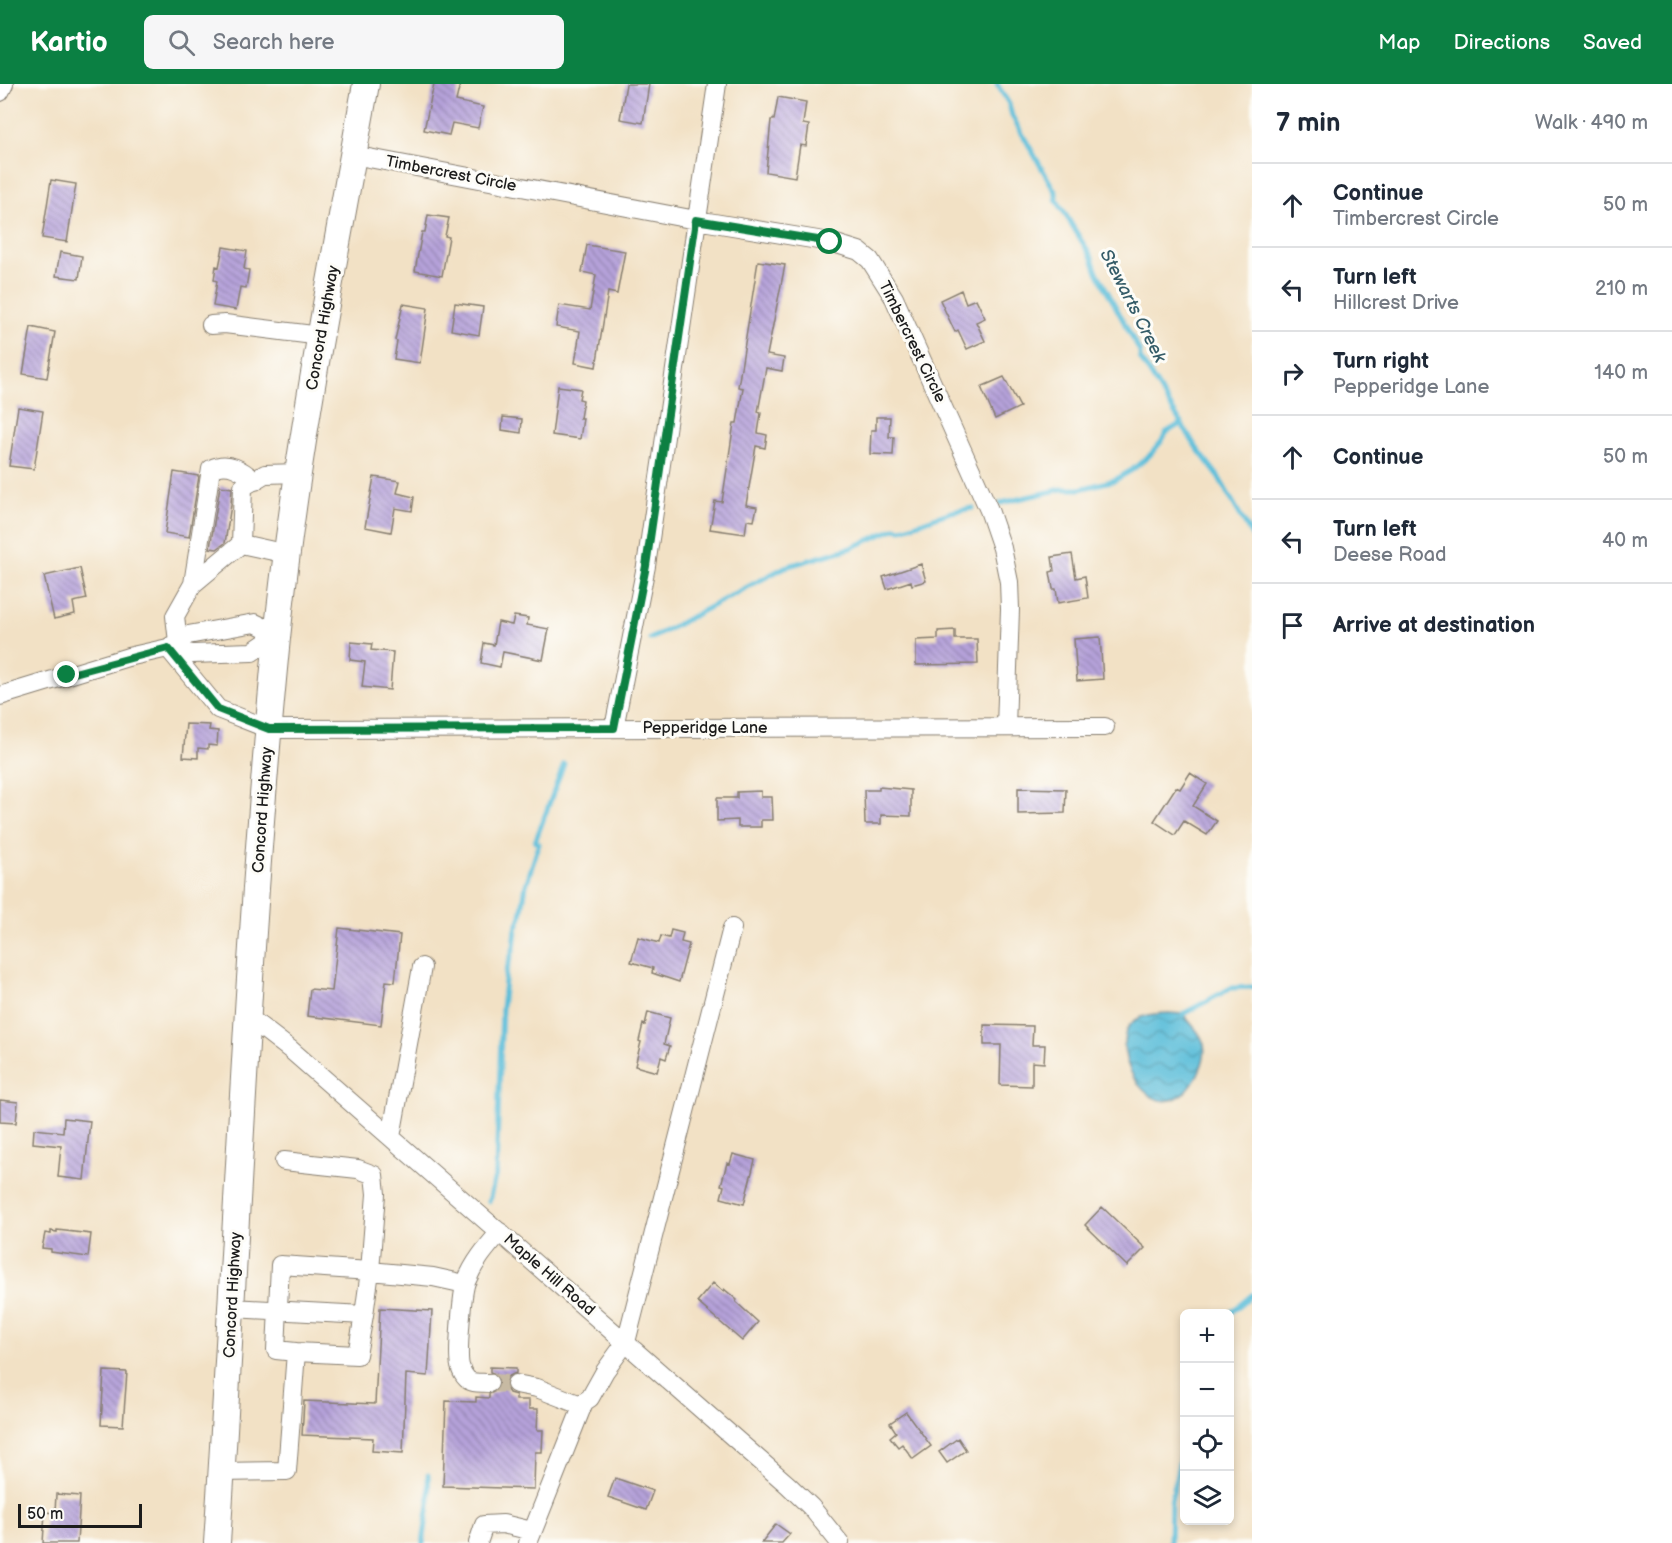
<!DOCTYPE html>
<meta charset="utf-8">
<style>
:root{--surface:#fff;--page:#f6f6f7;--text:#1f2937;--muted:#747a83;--line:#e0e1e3;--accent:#0b8043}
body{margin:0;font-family:"Balsamiq Sans",sans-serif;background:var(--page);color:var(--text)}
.controls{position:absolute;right:18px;bottom:18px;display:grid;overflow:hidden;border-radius:9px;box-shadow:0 3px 9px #0003}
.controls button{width:54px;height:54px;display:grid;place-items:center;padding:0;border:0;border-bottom:2px solid var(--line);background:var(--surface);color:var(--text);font:30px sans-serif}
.scale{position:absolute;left:18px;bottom:15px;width:124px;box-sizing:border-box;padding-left:6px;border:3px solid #1c1c1c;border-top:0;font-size:16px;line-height:21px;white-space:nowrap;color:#1c1c1c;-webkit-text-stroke:4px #fdfcf7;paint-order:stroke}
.stop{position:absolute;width:18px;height:18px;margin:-14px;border:4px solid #0b8043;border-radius:50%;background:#fff}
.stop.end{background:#0b8043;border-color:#fff;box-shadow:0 2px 6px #0008}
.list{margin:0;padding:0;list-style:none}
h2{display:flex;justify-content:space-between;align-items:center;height:78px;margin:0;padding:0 24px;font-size:26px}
h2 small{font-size:20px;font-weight:400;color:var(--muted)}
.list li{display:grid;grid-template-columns:39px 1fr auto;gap:18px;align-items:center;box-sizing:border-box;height:84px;padding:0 24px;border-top:2px solid var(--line)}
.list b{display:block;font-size:22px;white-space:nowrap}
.list p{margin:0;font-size:20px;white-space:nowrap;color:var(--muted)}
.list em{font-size:20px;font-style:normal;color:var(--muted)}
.icon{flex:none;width:33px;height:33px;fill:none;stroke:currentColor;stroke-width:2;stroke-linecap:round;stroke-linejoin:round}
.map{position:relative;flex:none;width:1252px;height:1459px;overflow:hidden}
header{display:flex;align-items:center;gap:36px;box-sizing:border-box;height:84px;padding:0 30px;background:var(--accent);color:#fff}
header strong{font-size:28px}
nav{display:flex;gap:33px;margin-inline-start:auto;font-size:21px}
.search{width:420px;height:54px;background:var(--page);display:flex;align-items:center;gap:15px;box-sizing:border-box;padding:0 21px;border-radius:9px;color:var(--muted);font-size:22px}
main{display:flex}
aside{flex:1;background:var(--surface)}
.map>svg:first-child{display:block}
.water{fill:url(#water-waves);stroke:#3b6c7a;stroke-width:1.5}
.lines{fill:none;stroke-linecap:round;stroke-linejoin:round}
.stream{stroke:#5abdd9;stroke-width:5}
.building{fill:url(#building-back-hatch)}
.minor-tunnel{stroke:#c7baa3;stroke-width:18;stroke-dasharray:18 9;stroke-linecap:butt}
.minor-casing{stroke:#877e70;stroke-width:20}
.highway-casing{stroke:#877e70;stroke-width:28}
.minor{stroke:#fff;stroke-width:18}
.highway{stroke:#fff;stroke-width:26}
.route{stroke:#0b8043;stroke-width:8}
.labels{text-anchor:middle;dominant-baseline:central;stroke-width:6;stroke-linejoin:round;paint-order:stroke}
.street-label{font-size:16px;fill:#1c1c1c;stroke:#fdfcf7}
.water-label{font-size:18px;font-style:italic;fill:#355c68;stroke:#fdfcf7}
</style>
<header>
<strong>Kartio</strong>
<div class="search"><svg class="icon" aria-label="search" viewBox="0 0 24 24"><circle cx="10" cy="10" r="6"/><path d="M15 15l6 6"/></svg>Search here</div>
<nav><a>Map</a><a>Directions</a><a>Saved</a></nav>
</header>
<main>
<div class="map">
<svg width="1252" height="1459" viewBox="0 0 1252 1459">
<defs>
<pattern id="water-waves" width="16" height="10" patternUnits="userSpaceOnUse" patternTransform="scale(1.5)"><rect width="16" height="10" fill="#5abdd9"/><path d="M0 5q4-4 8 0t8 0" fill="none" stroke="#4a99af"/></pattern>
<pattern id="building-back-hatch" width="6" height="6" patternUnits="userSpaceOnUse" patternTransform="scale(1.5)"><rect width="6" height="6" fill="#b6a2da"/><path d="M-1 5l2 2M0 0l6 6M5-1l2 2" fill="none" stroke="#9383b0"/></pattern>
</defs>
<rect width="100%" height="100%" fill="#fdfcf7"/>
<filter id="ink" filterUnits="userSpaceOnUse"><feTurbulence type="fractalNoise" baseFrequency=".0167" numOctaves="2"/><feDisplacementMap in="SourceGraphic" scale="12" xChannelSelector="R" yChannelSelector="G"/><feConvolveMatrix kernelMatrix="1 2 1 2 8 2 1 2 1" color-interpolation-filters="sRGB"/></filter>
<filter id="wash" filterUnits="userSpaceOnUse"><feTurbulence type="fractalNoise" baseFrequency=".008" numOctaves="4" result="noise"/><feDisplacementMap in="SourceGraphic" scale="24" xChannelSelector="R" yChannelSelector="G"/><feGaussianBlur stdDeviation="1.35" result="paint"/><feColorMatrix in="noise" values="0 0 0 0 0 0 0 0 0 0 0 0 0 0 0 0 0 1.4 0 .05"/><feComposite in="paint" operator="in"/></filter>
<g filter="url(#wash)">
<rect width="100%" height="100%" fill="#f2e1c5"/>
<path class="water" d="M1168 929 1183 930C1201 952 1213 960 1198 990 1159 1064 1102 963 1133 938 1143 930 1157 930 1168 929Z"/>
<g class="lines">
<path class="stream" d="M997 0 1009 20 1012 32 1056 109V115L1092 174 1096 186 1140 268V274L1196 363 1218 392 1252 452
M1001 419 1062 405H1080L1115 396 1132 386 1150 371 1161 358 1167 348 1182 339
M650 555 785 483 851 464 896 444 902 445 951 428 973 424
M1183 930 1231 904 1252 903
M489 1117 496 1089 502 924 506 888 514 863 516 845 521 832 526 801 539 760 535 758 564 680
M1229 1230 1252 1211
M423 1459 429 1420 428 1391
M1170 1459 1171 1418 1184 1355"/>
</g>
<g id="blocks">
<path class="building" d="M434 0H460L456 17 483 23 478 44 452 39 449 51 424 46Z
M626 0H649L643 39 620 35Z
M778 13 806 18 803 40 809 41 806 62 800 61 795 93 766 88 771 36H774Z
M51 96 76 100 67 158 42 154Z
M428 131 449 134 445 152 449 153 442 192 415 187 422 148H425Z
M587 161 625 167 617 210 608 208 596 283 575 279 580 247 556 243 559 221 590 226 596 191 582 188Z
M223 163 247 167 244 185 249 186 246 204 240 203 236 226 213 222 217 197 214 196 216 182 219 183Z
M60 168 82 172 79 195 56 192Z
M758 177 785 181 767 271 784 274 782 287 766 284 758 328 761 329 758 349 767 351 765 364 756 362 746 421 757 423 754 437 747 436 745 450 710 445 715 417 722 418 734 339H737L743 304 738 303Z
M961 206 966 219 976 215 985 234 976 238 985 257 967 265 958 246 955 248 940 216Z
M455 219 483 223 479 251 451 246Z
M403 220 428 224 420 279 394 275 397 257 395 256Z
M31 243 55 248 47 294 23 290Z
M1004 293 1020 323 995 335 981 303Z
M558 302 581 305 579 315 583 316 580 334H583L580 355 552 351Z
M18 323 43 327 34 385 9 382Z
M503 333 522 335 521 349 502 346Z
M876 333H890L889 353H894L893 371 870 370 871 346H876Z
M174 388 199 392 189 453 165 449Z
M374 393 400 397 397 409 414 413 412 427 395 424 391 448 365 443Z
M220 402 232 404 231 421 225 459 217 465 210 464Z
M1072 470 1076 494 1085 492 1088 514 1058 519 1056 505H1053L1050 488 1054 487 1052 473Z
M921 480 926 497 912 501 911 497 887 505 883 493Z
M80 484 87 515 73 518 75 530 54 535 44 492Z
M514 532 528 534 527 541 549 545 543 576 503 568 500 583 481 579 484 559 494 561 498 538 512 541Z
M955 546V555H977L978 580 916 581V556L938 555V547Z
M1100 553 1103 595 1077 597 1074 555Z
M351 558 372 560 371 566 393 568 390 606 362 603 365 578 350 576Z
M186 640 210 641 209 646 218 647 217 662 208 661V665L198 664V674L183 673Z
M1190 689 1207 700 1193 722 1217 737 1207 751 1184 737 1175 751 1154 737 1176 703 1180 705Z
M879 703 911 706V732L881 731V740H865L864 706H879Z
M1018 704 1066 705 1065 729 1018 730Z
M761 707V713H772L773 736H761V743H738V736L717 737V714H737V708Z
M339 844 400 851 395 898 386 897 381 941 307 932 310 905 332 907Z
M671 846 683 849 681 858 689 860 679 898 652 889 653 884 631 878 638 853 659 859 661 852 669 854Z
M648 928 670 934 664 960 670 962 666 975 661 973 657 988 635 982 641 958 639 957 643 940 645 941Z
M984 941 1033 942 1032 961H1045L1044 979 1032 978V1002L1000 1001 1001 961H984Z
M0 1016 18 1018 16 1039 0 1038Z
M64 1034 90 1037 84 1096 58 1093 61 1062 33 1059 34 1045 63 1048Z
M733 1070 755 1076 744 1120 721 1114 724 1102 721 1101 727 1079 730 1080Z
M1102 1123 1145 1164 1127 1182 1085 1141Z
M57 1146 91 1150 88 1173 51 1168V1165L42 1164 45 1149 51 1150V1147L57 1148Z
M713 1199 723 1207 724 1205 737 1216 736 1218 758 1238 742 1257 697 1218Z
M380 1224 432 1227 428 1292 406 1290 403 1369 372 1367 373 1354 302 1351 304 1317 375 1320Z
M490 1283 516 1284V1289L507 1293 506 1304 509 1309 516 1311V1316H529V1325H538L537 1346H543L542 1368H535L534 1405 443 1402 446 1317 476 1318V1313L489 1314V1310L498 1306 500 1300 496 1290 490 1288Z
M104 1287 127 1288 123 1342 101 1341Z
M906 1328 931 1362 913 1375 902 1360 898 1363 890 1353 896 1348 890 1339Z
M958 1354 966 1366 947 1379 939 1368Z
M615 1394 653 1407 646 1426 608 1413Z
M56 1410 80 1412 77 1459H43L45 1428 55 1429Z
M776 1440 790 1450 782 1459H761Z"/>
</g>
</g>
<g filter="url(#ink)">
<use href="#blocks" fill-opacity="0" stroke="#877e70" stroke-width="1.5"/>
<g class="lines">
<path class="minor-tunnel" d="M489 1299 516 1300"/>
<defs>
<path id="minor" d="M0 8 4 0
M353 71 696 136 830 158 859 167 870 176 894 214 989 426 1002 464 1009 498 1010 525 1006 643
M211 241 225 240 321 252
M287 470 241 460 243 403 265 390 299 389
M193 500 211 385C228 376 242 386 255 397
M178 558 175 532 193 500 241 460
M168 564 218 625 269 645 1105 643
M0 612 128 573 168 564 188 551 255 539 278 550 252 568 192 570 168 564
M614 644 646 482 717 0
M248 933 291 966 788 1401 811 1423 840 1459
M391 1053 422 883
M232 1224 364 1231 370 1187 433 1193 465 1200
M296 1268 357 1271 364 1231
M489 1299C483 1298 472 1300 467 1295 464 1292 461 1286 460 1282 457 1270 462 1209 466 1198 474 1178 486 1164 500 1148
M516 1300 537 1304 578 1320 584 1318 590 1314 605 1287 626 1258 732 844
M222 1388 287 1387 296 1268 276 1266 280 1181 370 1187 376 1110 374 1091 358 1085 284 1077
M478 1459 484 1441 503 1440 532 1447
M528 1459 584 1318"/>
<path id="highway" d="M217 1459C237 1157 247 854 277 554 296 368 333 184 366 0"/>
</defs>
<use href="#minor" class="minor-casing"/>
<use href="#highway" class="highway-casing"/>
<use href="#minor" class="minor"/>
<use href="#highway" class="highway"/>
</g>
</g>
<g class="lines" filter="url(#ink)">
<path class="route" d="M67 591 168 564 218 625 269 645 614 644 646 482 696 136 830 158"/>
</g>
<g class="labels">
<g class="street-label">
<text transform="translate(451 90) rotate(11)">Timbercrest Circle</text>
<text transform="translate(323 244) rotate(-80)">Concord Highway</text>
<text transform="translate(912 258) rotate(64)">Timbercrest Circle</text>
<text x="705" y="644">Pepperidge Lane</text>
<text transform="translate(263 726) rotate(-86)">Concord Highway</text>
<text transform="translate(549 1191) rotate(41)">Maple Hill Road</text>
<text transform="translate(233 1211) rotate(-87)">Concord Highway</text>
</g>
<g class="water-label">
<text transform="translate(1133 222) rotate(63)">Stewarts Creek</text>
</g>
</g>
</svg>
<div class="controls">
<button>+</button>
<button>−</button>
<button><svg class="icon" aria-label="locate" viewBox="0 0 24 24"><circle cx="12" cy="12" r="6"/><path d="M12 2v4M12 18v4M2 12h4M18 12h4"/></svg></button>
<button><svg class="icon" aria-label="layers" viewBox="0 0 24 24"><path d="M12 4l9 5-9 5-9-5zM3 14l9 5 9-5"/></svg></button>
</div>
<div class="scale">50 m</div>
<div class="stop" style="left:830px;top:158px"></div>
<div class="stop end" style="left:67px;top:591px"></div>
</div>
<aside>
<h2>7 min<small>Walk · 490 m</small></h2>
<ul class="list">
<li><svg class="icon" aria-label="ahead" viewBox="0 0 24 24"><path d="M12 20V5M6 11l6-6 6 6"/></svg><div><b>Continue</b><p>Timbercrest Circle</p></div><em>50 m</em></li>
<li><svg class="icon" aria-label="left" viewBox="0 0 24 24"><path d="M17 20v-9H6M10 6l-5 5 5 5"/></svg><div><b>Turn left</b><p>Hillcrest Drive</p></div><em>210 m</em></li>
<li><svg class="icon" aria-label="right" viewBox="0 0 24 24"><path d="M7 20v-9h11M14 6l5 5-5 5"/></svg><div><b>Turn right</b><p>Pepperidge Lane</p></div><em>140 m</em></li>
<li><svg class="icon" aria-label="ahead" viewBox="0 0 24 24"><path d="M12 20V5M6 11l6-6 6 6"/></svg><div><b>Continue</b></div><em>50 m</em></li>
<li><svg class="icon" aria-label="left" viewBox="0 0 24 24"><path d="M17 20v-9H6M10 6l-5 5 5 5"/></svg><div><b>Turn left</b><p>Deese Road</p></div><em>40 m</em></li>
<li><svg class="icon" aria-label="arrive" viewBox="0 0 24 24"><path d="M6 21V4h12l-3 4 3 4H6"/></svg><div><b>Arrive at destination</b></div></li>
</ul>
</aside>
</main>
